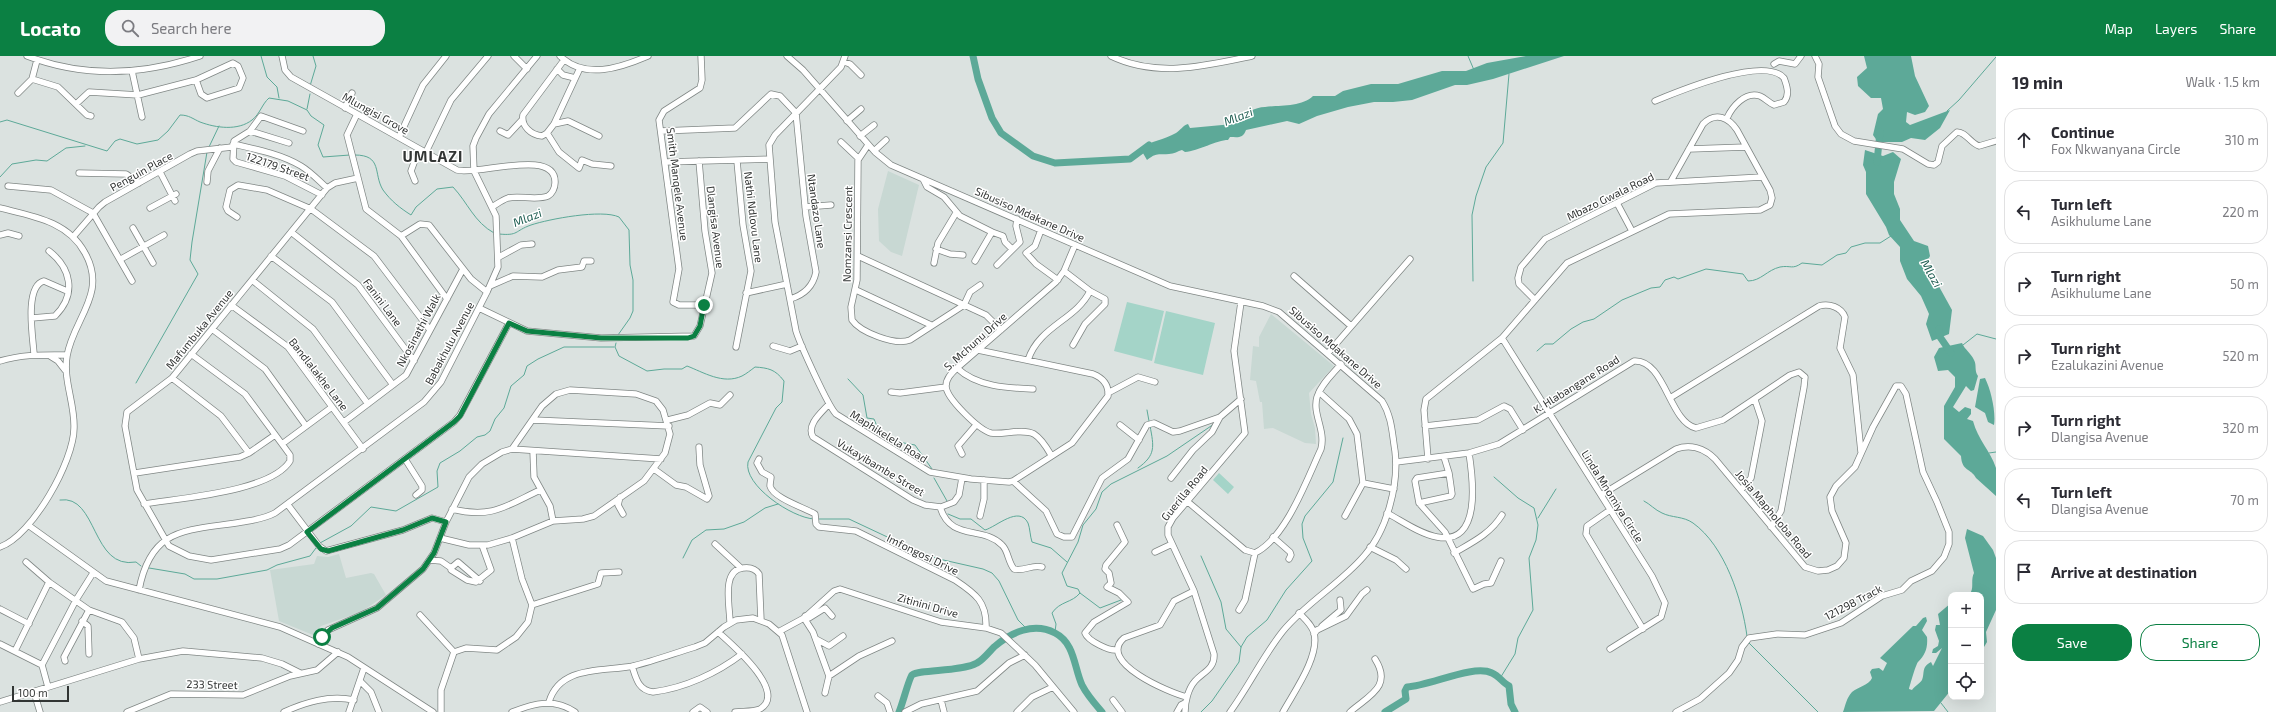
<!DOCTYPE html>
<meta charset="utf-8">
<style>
:root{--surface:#fff;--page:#f2f2f3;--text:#2b2b33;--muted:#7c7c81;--line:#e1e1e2;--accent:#0b8043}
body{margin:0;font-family:"Exo 2",sans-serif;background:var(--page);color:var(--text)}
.controls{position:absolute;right:12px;bottom:12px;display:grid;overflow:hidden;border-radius:8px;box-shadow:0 4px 16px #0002}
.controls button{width:36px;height:36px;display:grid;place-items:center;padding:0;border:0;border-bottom:1px solid var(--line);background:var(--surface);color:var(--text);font:20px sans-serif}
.scale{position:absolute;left:12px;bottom:10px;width:57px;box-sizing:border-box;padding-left:4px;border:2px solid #323534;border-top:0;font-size:11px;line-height:14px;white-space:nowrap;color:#323534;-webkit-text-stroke:3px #fff;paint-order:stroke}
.stop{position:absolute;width:12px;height:12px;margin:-9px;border:3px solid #0b8043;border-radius:50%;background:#fff}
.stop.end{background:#0b8043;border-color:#fff;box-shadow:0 1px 4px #0008}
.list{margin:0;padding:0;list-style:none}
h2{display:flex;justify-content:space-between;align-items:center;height:52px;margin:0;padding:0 16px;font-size:17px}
h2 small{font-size:13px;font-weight:400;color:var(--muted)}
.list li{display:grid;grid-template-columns:26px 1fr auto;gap:12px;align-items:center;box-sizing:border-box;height:64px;margin:0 8px 8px;padding:0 8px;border:1px solid var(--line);border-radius:16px}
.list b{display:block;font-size:15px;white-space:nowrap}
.list p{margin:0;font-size:13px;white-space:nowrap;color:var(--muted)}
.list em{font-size:13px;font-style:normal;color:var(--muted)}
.actions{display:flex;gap:8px;padding:12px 16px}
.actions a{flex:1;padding:9px 0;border:1px solid var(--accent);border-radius:16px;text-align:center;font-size:14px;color:var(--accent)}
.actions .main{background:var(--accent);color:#fff}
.icon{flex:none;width:22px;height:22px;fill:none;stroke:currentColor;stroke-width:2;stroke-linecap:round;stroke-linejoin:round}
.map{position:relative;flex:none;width:1996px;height:656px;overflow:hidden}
header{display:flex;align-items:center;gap:24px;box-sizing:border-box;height:56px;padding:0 20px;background:var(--accent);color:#fff}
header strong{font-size:19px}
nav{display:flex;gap:22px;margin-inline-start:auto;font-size:14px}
.search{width:280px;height:36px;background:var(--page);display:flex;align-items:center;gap:10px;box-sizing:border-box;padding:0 14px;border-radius:16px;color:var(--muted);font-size:15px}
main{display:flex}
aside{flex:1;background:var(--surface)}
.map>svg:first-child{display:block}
.built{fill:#c8d8d3}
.green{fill:#a4d4c8}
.water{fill:#5da998}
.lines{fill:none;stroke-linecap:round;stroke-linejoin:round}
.stream{stroke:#5da998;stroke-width:1}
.river{stroke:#5da998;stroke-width:7}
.minor-casing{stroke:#808785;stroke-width:7}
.minor{stroke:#fff;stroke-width:5.5}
.route{stroke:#0b8043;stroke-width:5}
.labels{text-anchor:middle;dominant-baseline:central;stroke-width:3;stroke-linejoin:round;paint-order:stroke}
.street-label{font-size:11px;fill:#323534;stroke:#fff}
.water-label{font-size:12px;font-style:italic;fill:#215f53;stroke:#fff}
.district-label{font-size:15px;font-weight:bold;letter-spacing:1px;fill:#323534;stroke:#fff}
</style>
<header>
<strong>Locato</strong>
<div class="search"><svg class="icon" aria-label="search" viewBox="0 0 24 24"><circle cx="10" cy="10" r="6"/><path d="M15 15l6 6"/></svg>Search here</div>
<nav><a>Map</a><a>Layers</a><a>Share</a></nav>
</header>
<main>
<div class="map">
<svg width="1996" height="656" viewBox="0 0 1996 656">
<rect width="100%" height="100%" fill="#dbe2e0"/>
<path class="built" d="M888 115 919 129 902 200 891 196 879 185 878 153Z
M1271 258 1334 310 1309 337 1311 358 1315 372 1316 388 1305 387 1273 372 1264 373 1262 346H1260L1256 325 1250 324 1253 290 1259 291V281Z
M339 498 346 522 371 517 374 518 386 539 361 556 321 570 313 579 279 565 270 514 314 508 317 500 328 501Z"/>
<path class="green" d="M1127 246 1164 255 1152 305 1114 295Z
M1166 255 1215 267 1203 319 1154 307Z
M1219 417 1234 431 1228 438 1213 424Z"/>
<path class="water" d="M1526 0H1564L1493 23 1467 29H1455L1412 44 1393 46H1374L1348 51 1317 60 1299 68 1287 65 1246 74C1243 83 1237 81 1230 81L1228 84C1217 84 1198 95 1185 96L1182 94C1178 95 1174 98 1169 98 1158 99 1157 96 1147 104L1140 92C1151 85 1164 84 1176 77 1181 74 1182 70 1188 68L1190 72 1233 68 1236 63C1244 58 1255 51 1265 51 1280 49 1302 51 1313 40H1335L1343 35 1371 28H1398L1442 15H1466L1487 7Z
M1864 0H1911L1915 20 1929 50 1925 56 1915 59 1907 56 1906 66 1910 69 1950 54 1940 72 1925 84 1911 82 1902 86H1878L1873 79 1878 58 1883 53 1881 42H1871L1858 30 1857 21 1867 12Z
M1865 94 1883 100 1893 96 1901 103 1894 126V138L1900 153V164L1914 185 1928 190 1930 200 1926 207 1952 254 1949 278 1932 285 1926 268 1929 258 1921 240 1907 223 1900 205V191L1889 179 1886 171 1866 138V116L1863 109Z
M1962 287C1965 294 1971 297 1974 304 1977 309 1974 315 1978 320L1974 334 1971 335 1966 330 1953 351 1959 356 1965 351 1971 353V358L1967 363 1973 365C1978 384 1990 394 1996 412 1996 419 1996 432 1996 440L1976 422C1971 412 1962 416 1961 400L1944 383V350L1955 331V321L1948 314 1938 315 1934 301 1939 292Z
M1985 322C1991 334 1996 356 1994 369L1988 366 1985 357 1975 351 1980 323Z
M1967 473 1983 480 1993 494 1996 502V554L1986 576 1987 586 1981 596V539H1969C1975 532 1970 525 1974 517L1965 482Z
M1951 547V634L1934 655 1843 656C1846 648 1846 643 1852 636 1858 631 1869 629 1872 622L1870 616 1872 613 1879 612 1883 615 1887 607 1880 602 1913 570H1916L1923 562 1926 561 1927 565 1922 574 1927 581C1928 592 1925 599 1918 606 1916 608 1910 629 1909 633L1912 634C1914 631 1920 627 1922 624 1925 617 1921 611 1931 606L1933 610 1942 592 1936 597H1932L1933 593 1938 590 1939 585 1935 574 1936 569H1940L1938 558Z"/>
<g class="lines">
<path class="stream" d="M261 0 267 21 277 31 279 42
M1468 0 1474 14
M310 30 316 10 313 0
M307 53 310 38
M1947 55 1959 44 1996 1
M0 66 7 64 107 95 115 85 120 83 137 88 158 84 168 75 180 59C189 59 193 63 200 66 216 72 238 75 252 64 260 58 262 48 269 42L288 45 307 54 311 60 324 69 318 89 323 101 350 99
M209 91 219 70
M355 99C383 99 373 118 383 134 391 145 400 152 411 159L416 151 437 133 453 131C468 147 474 166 494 177
M0 121 12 108 36 104 47 105 66 92 85 90
M499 178C519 180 514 175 531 169 549 163 602 153 619 161L629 174 630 209 633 224V255L630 262 618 279
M1473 225 1472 159 1476 140 1486 111 1503 87 1509 18
M616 287 615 291 619 300 647 315 664 313H682L687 310C703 316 723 329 742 320 746 318 751 314 755 311 768 312 775 313 784 325L782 346 776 352 748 406C743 429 792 462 814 463
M1963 289 1977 278 1996 283
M1537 295 1545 288H1553L1571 273 1583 266 1594 263 1622 244 1651 232 1660 231 1665 224 1674 221 1678 223 1706 213 1743 218 1748 225C1761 225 1767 214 1780 211 1791 209 1792 214 1802 207L1822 209 1837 199 1846 197 1851 191 1865 187H1880L1891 180
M848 323 863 339 867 362 874 363 882 383 915 389 932 413
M136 327 198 218 190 204 192 186 207 96
M1147 354 1149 365
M1989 397 1996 396
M1138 412C1156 399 1154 391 1150 370
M1494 421 1518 442 1534 452 1538 469 1536 484 1529 502 1533 554 1518 582 1515 598 1499 624
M934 422 947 445
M60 444C98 438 91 514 136 506L141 510
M1644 445C1650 448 1655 454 1662 457 1672 462 1683 460 1693 467 1725 490 1742 543 1747 580
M948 458 960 463H971L985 474C996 471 1019 449 1028 467 1030 472 1030 480 1032 486L1051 492 1067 506
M1538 462 1556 433
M819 463H849L915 494 939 503 983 513 992 517 999 525 1018 564 1026 572
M320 487 351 470 371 451 396 455 438 431 437 415 440 407 460 395 477 381 485 379 490 375 495 363 504 352 511 330 524 319 527 310 538 303 564 291H614
M1201 500 1221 546 1226 573 1241 591
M683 502 692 484 706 474 724 473 744 466 765 452 778 448
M149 512 185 518 194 523H217L267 514 277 509 310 500 316 492
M1080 537 1100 552 1121 544
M1055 576 1056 568 1052 557C1060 545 1072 547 1080 537L1078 533 1067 530 1062 517 1078 486 1083 469 1096 453 1102 436 1111 428 1167 400 1214 368
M1749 587 1818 656
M1941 647 1948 656
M1201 656 1212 645 1239 606 1241 591 1247 581 1267 564 1286 534 1312 505 1303 482 1302 468 1305 460 1333 426 1343 382"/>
<path class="river" d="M973 0 978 23 992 62 1001 77 1033 100 1055 107 1130 103 1149 89
M1877 106 1880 76
M1939 273 1940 281 1951 297
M899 656C902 650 909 622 912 619 920 613 961 616 977 607 983 604 989 596 994 591 1011 576 1034 566 1055 577 1075 587 1074 612 1082 629 1087 639 1095 648 1102 656
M1385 656 1406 643 1405 635 1407 631C1430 630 1473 608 1492 617 1499 620 1503 627 1509 630L1511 648 1515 656"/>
<defs>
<path id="minor" d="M27 0C84 22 143 19 200 0
M282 0 285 14 291 21 457 114C477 120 557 91 555 127 555 132 552 138 548 140 536 145 520 139 508 142 502 144 497 148 492 151
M514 0 527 13
M560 0C585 24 620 12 648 0
M701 0 702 24 700 32 664 55 659 64 679 213 673 246 679 249H704
M787 0 803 14 875 96 891 109 1170 230 1263 250 1279 256 1382 345C1392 361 1392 377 1395 395 1399 428 1387 475 1364 500 1340 528 1307 546 1283 575 1263 600 1249 630 1230 656
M845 0 841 11 775 79 769 89 775 166 796 275C800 288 828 350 836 358L930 416 971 423 1009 426 1013 425 1072 387 1108 340C1109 329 1103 322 1093 318L978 294
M1111 0C1157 22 1205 10 1252 0
M1815 0 1819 8 1818 21 1835 70 1841 78 1854 85 1903 93 1928 108 1934 109 1938 106 1942 90 1957 76C1966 76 1970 87 1979 90L1996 85
M564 4 523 59C521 70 531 79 542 80L547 77 554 68 580 12
M844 6 850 8 861 19
M1774 8 1779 5 1795 8 1801 0
M557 13 563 19 575 22
M132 15 142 61
M32 23 58 31 87 59 91 60
M18 37 32 23 37 4
M1655 45C1684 33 1765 0 1784 22 1787 30 1790 39 1784 46L1774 49C1769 47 1765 42 1760 40 1745 35 1732 51 1727 62
M76 48 89 36 138 39 196 24 233 7 238 10 243 22 239 32 207 42 201 38 196 24
M345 52 352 37
M357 58 347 79 366 153 401 180 447 243
M847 65 861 53
M554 68 568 65 599 80
M250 75 289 87
M303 75 261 60 250 75 234 85 233 103 236 106 285 120 322 139
M500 75 508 79 522 64
M661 75 735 72 771 38 780 40 796 57 806 160 816 216C813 231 804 239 790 243
M547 77 559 96 579 112 582 104 592 108 611 110
M860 80 874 69
M399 81 423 29 446 0
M841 86 858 102
M233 88C255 93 281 98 301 110 311 116 319 125 327 132
M868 89 858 104 857 224 851 251 852 264C860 276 895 290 910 284L964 249
M1689 93 1746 91
M874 95 886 84
M426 96 451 44 488 0
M666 106 769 103
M160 116 175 145
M79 117 126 118 139 127
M358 122 335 127 327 132 172 322 127 356 125 370 137 434 169 490 189 500 211 504 280 493 289 489 454 366 460 359 509 267
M923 123 927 131 944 141 960 160 992 176 975 205
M415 125 411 115 419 93
M207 126 208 115 220 92
M8 130 51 134 93 157 132 225
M1617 147 1632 175
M805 151 831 149
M0 152C32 160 68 165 85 197 108 238 73 263 67 300 63 324 75 348 74 372 74 405 32 480 0 491
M150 152 176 138
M237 161 228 155 226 151 230 134 238 129 267 134 311 153 374 200 430 274
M133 172 153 207
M1041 174 1035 190 1026 197 1036 208 1058 224
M291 176 358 229 414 305
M992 176 1003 180 1005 186 1012 193
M0 179 8 177 19 180
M401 180 420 168 429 169 471 223 487 236
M73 181 99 151 105 146 190 98 197 95 232 91
M936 193 950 198 963 199
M271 200 332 246 393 329
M858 200 986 259 1001 274
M499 201 521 189 532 188
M121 203 164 179
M934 207 938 187 956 157
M997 209 1020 186 1016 170 1017 163
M1294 220 1351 270
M252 224 313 273 368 348
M490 230 513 220 542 221 558 214 582 211 584 205H591
M856 234 931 269
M746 237 787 228
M1535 244 1519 228 1518 222 1521 211 1545 183 1656 127 1762 121
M231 249 288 291 363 393
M964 249 970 236 980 229
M479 252 527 275 601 282 694 280 700 270 712 217 705 175 699 105
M32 262 55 260C77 238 71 212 49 195
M212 273 265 313 306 370
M1502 282 1652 520 1665 547 1661 561 1610 593
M1073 289 1085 268 1105 248V243L1090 235
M773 290 790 295 802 290
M736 291 751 215 743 169 737 105
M1328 297 1410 203
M34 298C33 282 24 230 44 225L67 235
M50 300 58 305 65 314
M1028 304C1039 270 1076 264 1090 235L1064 215
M0 305C23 298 43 299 67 299
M957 312C977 331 1008 332 1033 333
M172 322 221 360 249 397
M891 336 900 337 946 331
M1319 336 1349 363 1357 378 1363 427 1345 460
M1108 337 1138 321 1155 326
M1670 342 1819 250C1829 247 1841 251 1845 261L1840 292 1853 319 1861 396
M829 348C821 357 806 369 813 381L913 444 925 449 941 451 954 446 959 439 962 422
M533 364 669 370
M668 364 688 359 710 347 720 349 730 339
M344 366 406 319 463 213
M1120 369 1139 384
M1425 370 1478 364 1504 350 1510 353 1523 374
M282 388 332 351
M512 393 661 403
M533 395 534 421 550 450 553 465
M962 398 958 390 976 369
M1051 399C1047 392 1042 383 1034 378 1022 372 1004 379 991 377 979 374 946 342 946 330 946 322 952 317 957 312L1056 226 1064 215 1075 189
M1444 401 1449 417 1417 422 1415 425 1419 447 1445 476 1473 533 1484 528 1491 527 1501 505
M405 403 422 430V434L416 439
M759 403 757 407 762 416 771 421C771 423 770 427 770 430 773 442 805 452 815 458L816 468 819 471 856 475 955 524C976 538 987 546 986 572
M1428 403 1424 354 1426 343 1502 282 1567 207 1669 158 1760 154 1770 149 1772 142 1770 134 1737 74C1729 62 1716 55 1703 68L1671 125
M1396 406 1469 397 1499 388 1634 305C1665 303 1669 366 1696 372L1723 364 1790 319 1799 316 1805 321 1804 331 1781 455 1771 471
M654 413 676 429 686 431 707 443 709 440 700 409 699 391
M135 417 240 401 249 397 275 379
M1171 422 1193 394 1212 376 1220 361
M1013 425 1046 455 1057 478 1064 481H1072L1102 422 1128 403 1147 369 1154 367 1173 376 1180 375 1220 361 1241 343
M1363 427 1394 433
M1741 434 1751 422 1762 365 1755 344
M1601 439 1676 393C1690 388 1704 392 1715 403L1805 511 1818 515 1828 514 1837 510 1844 502 1846 487 1832 455 1830 441 1836 430 1855 411 1873 371 1896 330H1901L1906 338 1923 416 1937 446 1949 476V488L1944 501 1932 515 1911 525 1902 534 1882 540 1841 567 1805 579 1777 578 1749 582 1742 591 1738 604 1729 617 1700 643 1676 656
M620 441 618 449 623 458
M1188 446 1245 494 1255 497C1286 482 1307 423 1321 393 1326 374 1312 358 1317 341 1321 328 1333 318 1341 308
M1419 447 1451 440 1452 438 1449 417
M144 448C179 442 271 436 290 405V399L282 388 245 338 191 298
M288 449 319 490 326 495 403 474 432 462 446 466
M940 451C951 486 982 469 1002 489 1008 494 1008 506 1014 513 1024 516 1032 508 1042 511
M452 453C492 463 506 450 540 434
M1610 454 1587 470 1586 478 1643 573
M1387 457C1402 465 1420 478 1437 481 1482 490 1473 423 1469 397
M980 460 984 443V424
M28 469 106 525 280 571 348 601 433 656
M1273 481 1290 496 1291 499 1289 503
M715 488 741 512
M1370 491 1396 504 1406 513
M1155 496 1172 488
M1454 497C1473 486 1490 478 1502 459
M430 504 441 505 451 512V514L467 524 476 526 491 514 482 489
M26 506 49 526 89 554 122 566 134 582 139 603
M451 512 458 506 480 525
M139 534C151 470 187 475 242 466 254 464 264 463 275 457L424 346 441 326 487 236 498 211 496 160 474 115 473 90 476 82 489 58 537 0
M532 549 598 528 601 517 619 516
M0 553 29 568
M1239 554 1245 544 1255 497
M420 559 454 596
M805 560 809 562 825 552 832 560
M804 562 813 576 829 620 825 637
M82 565 88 570 89 598
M730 567C730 551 721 514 743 512 750 511 755 512 759 518L761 564
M1322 570 1341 554 1340 544
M780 575 804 562 834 535 840 533 941 566 986 572 1001 577 1035 609 1074 656
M718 576C729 586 789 636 760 653 753 656 743 655 735 656
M1314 578 1317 574 1346 560 1362 538 1367 534
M816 583 829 590 843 580
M0 588 42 609
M318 588 328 574 377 552 423 513 434 497 446 466 469 421 482 408 502 396 512 393 542 350 556 338 570 334 636 338 656 345 663 354 670 378 665 397 644 425 594 460 583 463 553 465 512 482 488 489H469L440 482
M1117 594C1109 595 1088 585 1085 577L1094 566 1128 546 1119 537 1107 531 1111 527 1109 517 1105 513 1106 509 1125 486 1117 469
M15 595 49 526
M65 605 64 601 89 554
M632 610C636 622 638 634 653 636 685 632 717 617 742 598
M829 620 859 600 892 585
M360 625 371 636 379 656
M48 631 42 609 76 544 93 517
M34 636 40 656
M878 640 887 647 890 656
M1187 641C1170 637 1096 606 1124 582L1160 569 1174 545 1194 535
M941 644 944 656
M1113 644 1122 656
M0 646 139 603 183 595 262 602 282 608 300 617
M549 646C560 609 603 616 633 610 654 605 675 597 695 591L705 587 724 571 736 564 753 562 769 568 782 579 807 656
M127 656 171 638 243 639 290 620 317 614 338 596
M284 656C306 646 329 639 354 644
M349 656 364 612
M441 656V634L454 596 466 592 497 594 516 581 528 566 532 549 522 523 512 482
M512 656C535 647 554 642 575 656
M693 656 700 651 707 656
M905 656 921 648 977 635 1009 607 1025 599
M1017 656 1032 641 1053 631
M1177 656 1181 649 1185 647
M1185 656C1185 646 1188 633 1195 625 1203 616 1215 613 1214 598L1194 535 1168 479V471L1173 462 1245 377 1234 295 1241 246
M1283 656C1294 636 1320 600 1314 577 1312 569 1305 563 1299 557
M1350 656C1368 640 1393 631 1375 603"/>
</defs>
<use href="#minor" class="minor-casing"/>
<use href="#minor" class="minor"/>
</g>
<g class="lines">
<path class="route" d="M322 581 332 572 377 552 423 513 434 497 446 466 432 462 403 474 328 495 321 493 307 476 454 366 460 360 509 267 527 275 601 282H688L694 280 700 270 704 249"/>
</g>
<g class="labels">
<g class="street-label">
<text transform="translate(376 57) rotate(29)">Mlungisi Grove</text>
<text transform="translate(278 110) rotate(19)">122179 Street</text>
<text transform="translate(141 115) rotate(-29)">Penguin Place</text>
<text transform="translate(678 128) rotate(83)">Smith Manqele Avenue</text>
<text transform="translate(1610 140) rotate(-26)">Mbazo Gwala Road</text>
<text transform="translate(817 155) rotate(82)">Ntandazo Lane</text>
<text transform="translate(1030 158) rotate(24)">Sibusiso Mdakane Drive</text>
<text transform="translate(754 161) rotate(83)">Nathi Ndlovu Lane</text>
<text transform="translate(716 171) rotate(83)">Dlangisa Avenue</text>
<text transform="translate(847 178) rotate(-89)">Nomzansi Crescent</text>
<text transform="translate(383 246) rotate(53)">Fanini Lane</text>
<text transform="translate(199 273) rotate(-51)">Mafumbuka Avenue</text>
<text transform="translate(418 274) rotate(-62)">Nkosinathi Walk</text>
<text transform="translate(975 285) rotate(-42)">S. Mchunu Drive</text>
<text transform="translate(449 287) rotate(-62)">Babakhulu Avenue</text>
<text transform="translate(1336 291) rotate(41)">Sibusiso Mdakane Drive</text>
<text transform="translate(319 318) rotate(52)">Bandlalakhe Lane</text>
<text transform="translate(1576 328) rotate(-32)">K. Hlabangane Road</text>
<text transform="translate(889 380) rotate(32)">Maphikelela Road</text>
<text transform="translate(881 411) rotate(31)">Vukayibambe Street</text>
<text transform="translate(1184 437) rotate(-51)">Guerilla Road</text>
<text transform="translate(1613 440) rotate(58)">Linda Mnomiya Circle</text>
<text transform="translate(1774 458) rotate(50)">Josia Mapholoba Road</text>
<text transform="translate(923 498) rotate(26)">Imfongosi Drive</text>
<text transform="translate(1853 546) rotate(-28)">121298 Track</text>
<text transform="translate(928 549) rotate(16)">Zitinini Drive</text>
<text transform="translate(212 628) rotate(1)">233 Street</text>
</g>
<g class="water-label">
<text transform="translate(1238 60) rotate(-21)">Mlazi</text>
<text transform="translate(527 161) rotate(-22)">Mlazi</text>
<text transform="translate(1932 217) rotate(60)">Mlazi</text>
</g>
<g class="district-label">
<text x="433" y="100">UMLAZI</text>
</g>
</g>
</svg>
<div class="controls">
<button>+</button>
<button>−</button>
<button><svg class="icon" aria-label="locate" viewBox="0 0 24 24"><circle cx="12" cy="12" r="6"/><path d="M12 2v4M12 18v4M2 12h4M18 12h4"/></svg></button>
</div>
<div class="scale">100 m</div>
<div class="stop" style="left:322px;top:581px"></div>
<div class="stop end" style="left:704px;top:249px"></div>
</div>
<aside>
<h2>19 min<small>Walk · 1.5 km</small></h2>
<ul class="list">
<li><svg class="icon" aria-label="ahead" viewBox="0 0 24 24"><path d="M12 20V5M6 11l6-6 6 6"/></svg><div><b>Continue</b><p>Fox Nkwanyana Circle</p></div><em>310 m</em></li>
<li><svg class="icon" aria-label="left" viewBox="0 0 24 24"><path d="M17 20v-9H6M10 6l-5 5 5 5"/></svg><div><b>Turn left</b><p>Asikhulume Lane</p></div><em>220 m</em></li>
<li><svg class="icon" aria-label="right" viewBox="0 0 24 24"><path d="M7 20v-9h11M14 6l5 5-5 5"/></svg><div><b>Turn right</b><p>Asikhulume Lane</p></div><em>50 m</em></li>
<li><svg class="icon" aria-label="right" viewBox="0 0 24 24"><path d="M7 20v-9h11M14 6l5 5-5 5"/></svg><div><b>Turn right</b><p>Ezalukazini Avenue</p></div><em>520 m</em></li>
<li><svg class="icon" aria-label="right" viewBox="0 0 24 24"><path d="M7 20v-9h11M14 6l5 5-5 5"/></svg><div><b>Turn right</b><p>Dlangisa Avenue</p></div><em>320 m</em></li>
<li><svg class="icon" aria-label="left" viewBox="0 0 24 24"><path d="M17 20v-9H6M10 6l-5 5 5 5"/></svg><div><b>Turn left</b><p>Dlangisa Avenue</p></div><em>70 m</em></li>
<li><svg class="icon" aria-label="arrive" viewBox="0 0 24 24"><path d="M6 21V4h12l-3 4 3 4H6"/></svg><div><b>Arrive at destination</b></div></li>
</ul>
<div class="actions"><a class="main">Save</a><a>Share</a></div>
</aside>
</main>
